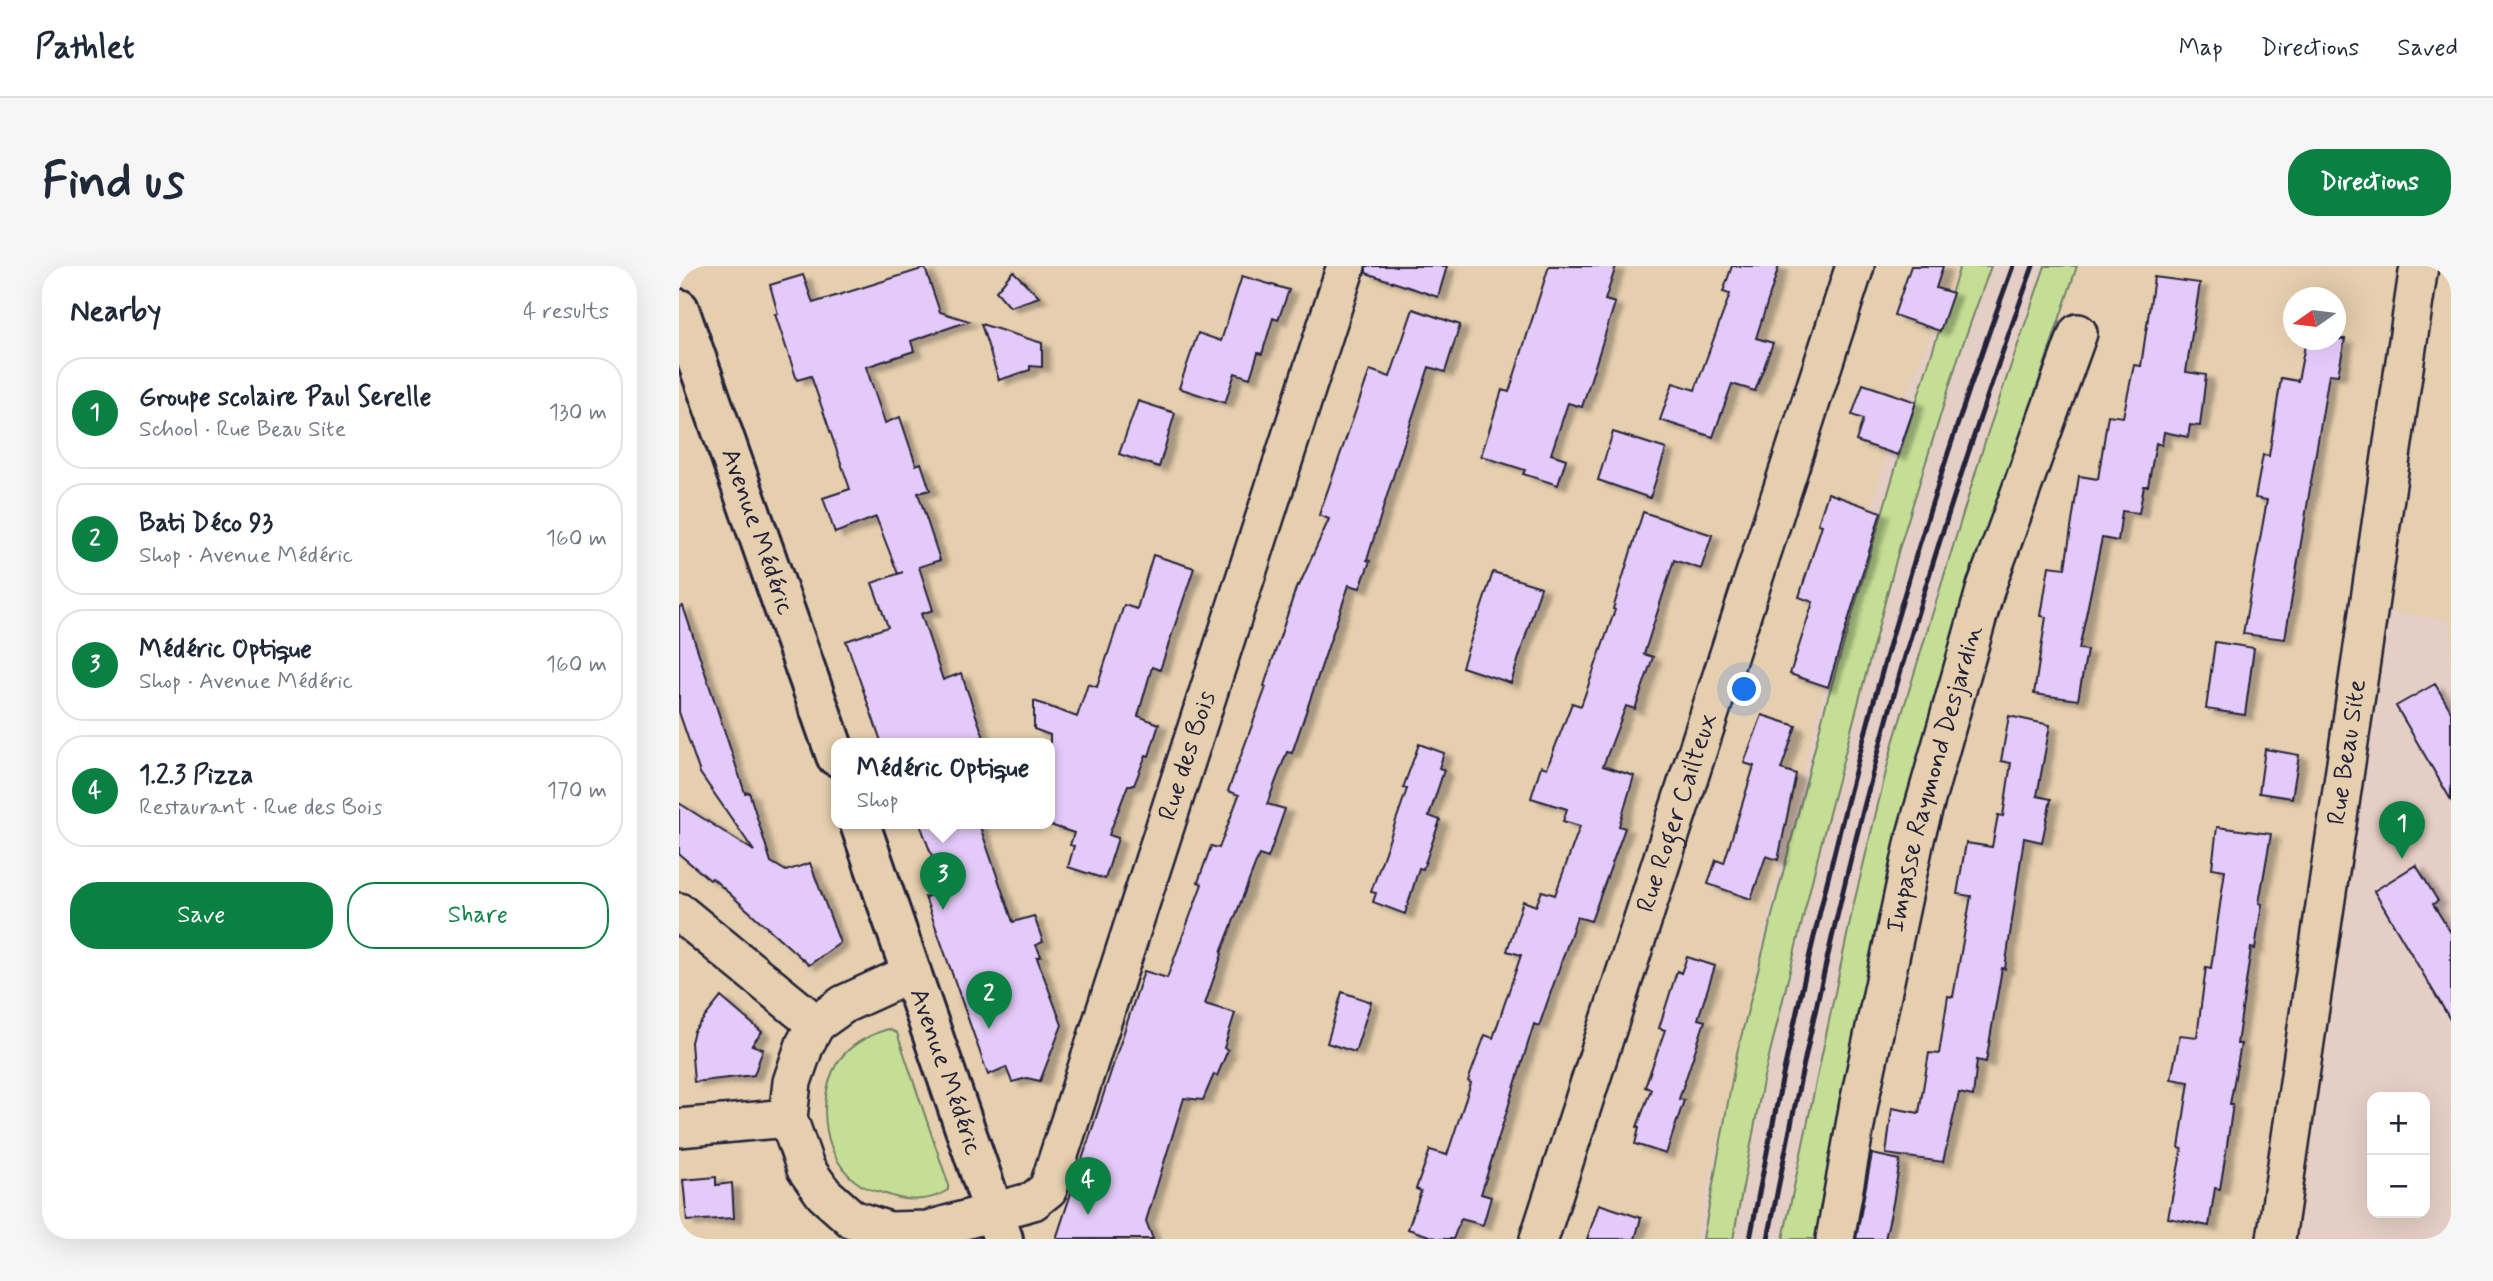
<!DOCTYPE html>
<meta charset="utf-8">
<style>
:root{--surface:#fff;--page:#f6f6f7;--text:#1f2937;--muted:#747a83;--line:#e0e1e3;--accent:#0b8043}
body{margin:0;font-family:Mynerve,sans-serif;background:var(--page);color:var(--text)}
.controls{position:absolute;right:21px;bottom:21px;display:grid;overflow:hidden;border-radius:14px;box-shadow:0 7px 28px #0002}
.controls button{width:63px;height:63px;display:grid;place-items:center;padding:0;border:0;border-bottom:2px solid var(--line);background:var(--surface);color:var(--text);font:35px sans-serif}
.compass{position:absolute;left:1604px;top:21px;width:63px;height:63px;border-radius:50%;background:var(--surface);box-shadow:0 7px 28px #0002;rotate:256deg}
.you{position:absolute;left:1066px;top:424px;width:24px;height:24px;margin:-18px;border:5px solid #fff;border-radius:50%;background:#1a73e8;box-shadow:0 0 0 10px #1a73e833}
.badge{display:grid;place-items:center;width:46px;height:46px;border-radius:50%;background:var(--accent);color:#fff;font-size:23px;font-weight:700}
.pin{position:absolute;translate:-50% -58px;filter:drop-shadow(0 2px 4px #0008)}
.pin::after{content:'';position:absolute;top:37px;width:24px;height:21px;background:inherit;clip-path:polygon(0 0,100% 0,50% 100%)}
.popup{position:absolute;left:152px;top:472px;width:224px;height:91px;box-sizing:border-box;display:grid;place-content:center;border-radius:14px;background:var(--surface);filter:drop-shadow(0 2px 5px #0005);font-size:23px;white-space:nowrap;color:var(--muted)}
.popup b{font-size:26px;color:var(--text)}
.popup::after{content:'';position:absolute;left:50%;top:100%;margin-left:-14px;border:14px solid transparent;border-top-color:var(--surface)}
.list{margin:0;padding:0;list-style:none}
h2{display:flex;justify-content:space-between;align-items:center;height:91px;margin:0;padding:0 28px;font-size:30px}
h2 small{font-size:23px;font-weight:400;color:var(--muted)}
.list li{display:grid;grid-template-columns:46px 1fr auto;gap:21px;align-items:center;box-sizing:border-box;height:112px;margin:0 14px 14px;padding:0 14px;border:2px solid var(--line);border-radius:28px}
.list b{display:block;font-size:26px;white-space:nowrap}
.list p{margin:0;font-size:23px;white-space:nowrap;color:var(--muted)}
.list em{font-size:23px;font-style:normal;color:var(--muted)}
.actions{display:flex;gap:14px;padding:21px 28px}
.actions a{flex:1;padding:16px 0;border:2px solid var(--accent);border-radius:28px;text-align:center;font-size:24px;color:var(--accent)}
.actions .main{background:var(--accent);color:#fff}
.map{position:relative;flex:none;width:1772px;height:973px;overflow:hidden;border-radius:28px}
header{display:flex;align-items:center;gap:42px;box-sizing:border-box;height:98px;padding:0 35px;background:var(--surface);border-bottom:2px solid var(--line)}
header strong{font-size:33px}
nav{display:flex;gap:38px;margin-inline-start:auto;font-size:24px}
.intro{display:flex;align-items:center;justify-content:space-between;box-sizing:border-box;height:168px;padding:0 42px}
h1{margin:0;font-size:49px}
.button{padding:18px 32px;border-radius:28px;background:var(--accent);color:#fff;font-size:24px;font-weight:700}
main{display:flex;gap:42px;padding:0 42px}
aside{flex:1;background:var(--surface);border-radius:28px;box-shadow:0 7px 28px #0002}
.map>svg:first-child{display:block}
.built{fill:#e5cec5;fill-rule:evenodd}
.green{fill:#c4df95;stroke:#738068;stroke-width:2}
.building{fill:#e4caf9;stroke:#22223b;stroke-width:2;filter:url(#shadow)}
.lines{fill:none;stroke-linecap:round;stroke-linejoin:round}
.minor-casing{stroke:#22223b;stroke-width:42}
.major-casing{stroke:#22223b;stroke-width:44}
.minor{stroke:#e6cfaf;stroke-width:37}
.major{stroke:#e6cfaf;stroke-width:38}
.rail{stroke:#22223b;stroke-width:5}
.labels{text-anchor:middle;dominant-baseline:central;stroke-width:5;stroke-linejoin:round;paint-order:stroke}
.street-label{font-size:26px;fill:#22223b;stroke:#e6cfaf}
</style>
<header>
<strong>Pathlet</strong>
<nav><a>Map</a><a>Directions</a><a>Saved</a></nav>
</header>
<div class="intro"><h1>Find us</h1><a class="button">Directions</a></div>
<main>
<aside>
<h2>Nearby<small>4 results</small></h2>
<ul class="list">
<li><span class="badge">1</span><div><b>Groupe scolaire Paul Serelle</b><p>School · Rue Beau Site</p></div><em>130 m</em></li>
<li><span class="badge">2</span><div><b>Bati Déco 93</b><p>Shop · Avenue Médéric</p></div><em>160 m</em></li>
<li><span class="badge">3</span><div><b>Médéric Optique</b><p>Shop · Avenue Médéric</p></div><em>160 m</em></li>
<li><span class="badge">4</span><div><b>1.2.3 Pizza</b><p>Restaurant · Rue des Bois</p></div><em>170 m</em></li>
</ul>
<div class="actions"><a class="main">Save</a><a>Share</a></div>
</aside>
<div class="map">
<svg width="1772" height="973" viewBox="0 0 1772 973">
<defs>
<filter id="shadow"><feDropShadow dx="8" dy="4.5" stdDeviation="2" flood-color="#0004"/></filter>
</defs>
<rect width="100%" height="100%" fill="#e6cfaf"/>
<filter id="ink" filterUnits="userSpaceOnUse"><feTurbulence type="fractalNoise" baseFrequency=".0143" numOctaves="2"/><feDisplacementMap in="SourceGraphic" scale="14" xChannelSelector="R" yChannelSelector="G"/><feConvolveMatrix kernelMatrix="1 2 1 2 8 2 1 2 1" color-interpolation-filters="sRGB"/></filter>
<g filter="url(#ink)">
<path class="built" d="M1281 0H1397L1325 204 1130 973H1017L1105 576 1216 154Z
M1711 345 1772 354V973H1619ZM1693 831H1746V947H1693Z"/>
<path class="green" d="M1281 0H1312L1280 89 1220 283 1143 574 1084 815 1054 973H1024L1058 787 1147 438 1223 180Z
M1366 0H1398L1273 377 1140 973H1104L1174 641 1214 477 1308 169Z
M209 763 218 767 269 917V924C250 936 227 936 207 928 199 925 189 924 182 919 144 896 137 835 157 799 168 780 190 769 209 763Z"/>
<path class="building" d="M687 0H768L759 31 687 7Z
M870 0H937L926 34 936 37 903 141 889 137 872 188 887 193 879 219 844 208 846 204 802 190 823 124 830 126Z
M1053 0H1100L1077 72 1094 77 1076 125 1053 118 1034 171 981 154 994 117 1016 124 1051 28 1044 26Z
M1232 0H1264L1257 22 1274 27 1261 65 1215 49Z
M246 2 261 46 290 55 232 75 235 85 187 101 206 157 221 151 237 199 242 197 251 224 239 227 261 294 240 301 254 344 242 348 264 414 282 407 305 472 289 478H203L167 375 209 361 193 317 224 306 219 308 197 251 156 267 144 232 171 223 132 110 118 114 96 48H99L91 19 124 9 134 37Z
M334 5 360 31 331 41 317 25Z
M563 10 610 24 599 54 594 52 583 88 579 87 571 112 556 107 546 137 500 122 519 67 542 75Z
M1475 11 1521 17 1507 106 1527 109 1521 160 1511 159 1509 171 1485 166 1483 179 1477 177 1469 220H1465L1460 247 1443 245 1439 275 1423 272 1400 383 1408 384 1399 434 1355 428 1367 351 1362 350 1370 300 1386 302 1400 210 1419 213 1429 149 1444 151 1455 99 1462 100Z
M734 43 781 59 766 106 750 101 711 220 688 294 691 295 681 322 670 319 613 487 608 486 588 538 606 543 589 592 580 589 542 687 543 688 526 738 556 747 545 782 549 784 538 810 535 808 524 834 505 832 467 955 474 973H377L465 705 488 712 523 618 519 616 532 580 540 582 560 529 549 525 587 421 585 420 618 319 620 320 650 253 640 249 691 104 711 111Z
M302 58 363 77V101L351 100V104L320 114Z
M1666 73 1659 109 1650 108 1606 373 1564 368 1588 234 1576 232 1584 189 1590 190 1602 112 1619 115 1627 74Z
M1184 118 1237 136 1219 189 1177 175 1184 153 1173 149Z
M459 135 496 147 480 201 440 188Z
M934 166 987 183 971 232 919 214Z
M1149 227 1202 246 1149 421 1111 408 1134 336 1120 331 1143 259 1139 258Z
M964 246 1033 269 1022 303 995 294 965 388 974 391 956 443 947 440 924 500 955 510 940 560 946 562 912 655 898 651 860 760 855 758 802 928 812 931 804 959 782 953 774 973H760L729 963 742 925 737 923 751 884 768 889 792 817 789 815 806 769 814 772 842 689 828 685 844 635 857 640 863 625 876 629 901 560 884 555 888 543 852 532 862 500 868 502 893 437 902 440 936 344 934 343Z
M474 289 515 302 481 404 473 401 459 450 480 458 470 490 467 489 455 519H449L430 569 439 572 426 613 389 601 395 580 391 579 395 567 371 559V469L355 463V435L398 451 409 418 418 421 445 339 458 343Z
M814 306 862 321 832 417 783 401Z
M4 340 66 527 70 526 92 596 107 605 131 597 161 677 130 699 33 612 31 614 0 588V537L75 585 21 507 0 446V341Z
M1536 376 1575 382 1566 449 1527 443Z
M1756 418 1772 445V534L1717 440Z
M1083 449 1117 460 1102 503 1117 508 1099 594 1087 590 1072 633 1029 618 1037 594 1045 597 1075 500 1065 497Z
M1330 450 1371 459 1358 530 1372 533 1363 576 1345 572 1326 703 1323 702 1307 796 1298 794 1294 830 1280 827 1264 896 1207 888 1213 842 1240 847 1250 787 1260 788 1269 730 1274 731 1292 630 1278 628 1287 577 1313 581 1319 549 1324 550 1332 497 1322 495Z
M740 478 765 487 760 502 765 504 750 550 761 554 744 603 740 602 726 648 694 636 697 627 692 626 728 523 724 522Z
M1586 483 1620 489 1613 532 1580 527Z
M241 558H300L334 656 355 650 364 676 357 679 362 690 358 692 383 759 361 815 348 812 333 816 327 801 309 809 246 631 266 625Z
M1538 561 1592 568 1580 637 1583 638 1576 683 1572 682 1558 778H1562L1551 838H1554L1547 886 1541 923 1536 922 1530 960 1489 952 1503 883 1500 882 1510 816 1492 813 1501 769 1518 771 1527 701 1532 702 1546 604 1533 602Z
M1737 599 1759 635 1754 638 1772 667V755L1695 625Z
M1008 691 1036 700 1019 753 1026 755 1000 833 1005 834 987 888 956 878 960 862 958 861 972 823 966 821 986 764 980 762 998 705 1002 707Z
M663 726 692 736 676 786 648 777Z
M42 731 83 766 73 779 84 783 75 809 15 816 12 776 15 765Z
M1193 888 1221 894 1214 937 1206 973H1177Z
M37 911V919L53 917 55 952 8 955 4 914Z
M920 938 962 952 956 973H908Z"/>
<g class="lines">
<defs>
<g id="minor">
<path d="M0 646 137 758"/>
<path id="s1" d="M233 707 165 738 137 758 126 778 113 816 109 852 127 903 145 928 173 953 210 965 249 964 354 935 369 923 667 0"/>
<path d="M0 862 109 852"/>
<path id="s2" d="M860 973 1176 0"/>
<path id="s3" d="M1156 973 1180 837 1237 569 1307 321 1399 67"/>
<path id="s4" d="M1597 973 1740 0"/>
</g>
<g id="major">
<path id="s5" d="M0 43 157 490"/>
<path id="s6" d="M181 558 324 973"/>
</g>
</defs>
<use href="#minor" class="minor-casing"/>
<use href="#major" class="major-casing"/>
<use href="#minor" class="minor"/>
<use href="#major" class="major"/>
<path class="rail" d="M1071 973C1134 642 1217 316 1334 0
M1089 973C1119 819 1152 666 1192 514 1237 340 1293 169 1354 0"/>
</g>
</g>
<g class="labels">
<g class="street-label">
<text stroke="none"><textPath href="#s5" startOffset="236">Avenue Médéric</textPath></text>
<text stroke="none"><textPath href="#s4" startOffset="492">Rue Beau Site</textPath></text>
<text stroke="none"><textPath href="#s1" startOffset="992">Rue des Bois</textPath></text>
<text stroke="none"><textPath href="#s3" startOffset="471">Impasse Raymond Desjardin</textPath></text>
<text stroke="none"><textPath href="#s2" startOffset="448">Rue Roger Cailteux</textPath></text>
<text stroke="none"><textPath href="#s6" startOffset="262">Avenue Médéric</textPath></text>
</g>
</g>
</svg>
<div class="controls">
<button>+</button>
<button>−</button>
</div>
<svg class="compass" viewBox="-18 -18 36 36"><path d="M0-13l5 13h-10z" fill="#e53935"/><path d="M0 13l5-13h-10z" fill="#747a83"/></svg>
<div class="you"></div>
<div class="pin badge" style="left:1723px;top:593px">1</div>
<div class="pin badge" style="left:310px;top:763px">2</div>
<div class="pin badge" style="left:264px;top:644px">3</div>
<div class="popup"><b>Médéric Optique</b>Shop</div>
<div class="pin badge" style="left:409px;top:949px">4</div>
</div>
</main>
